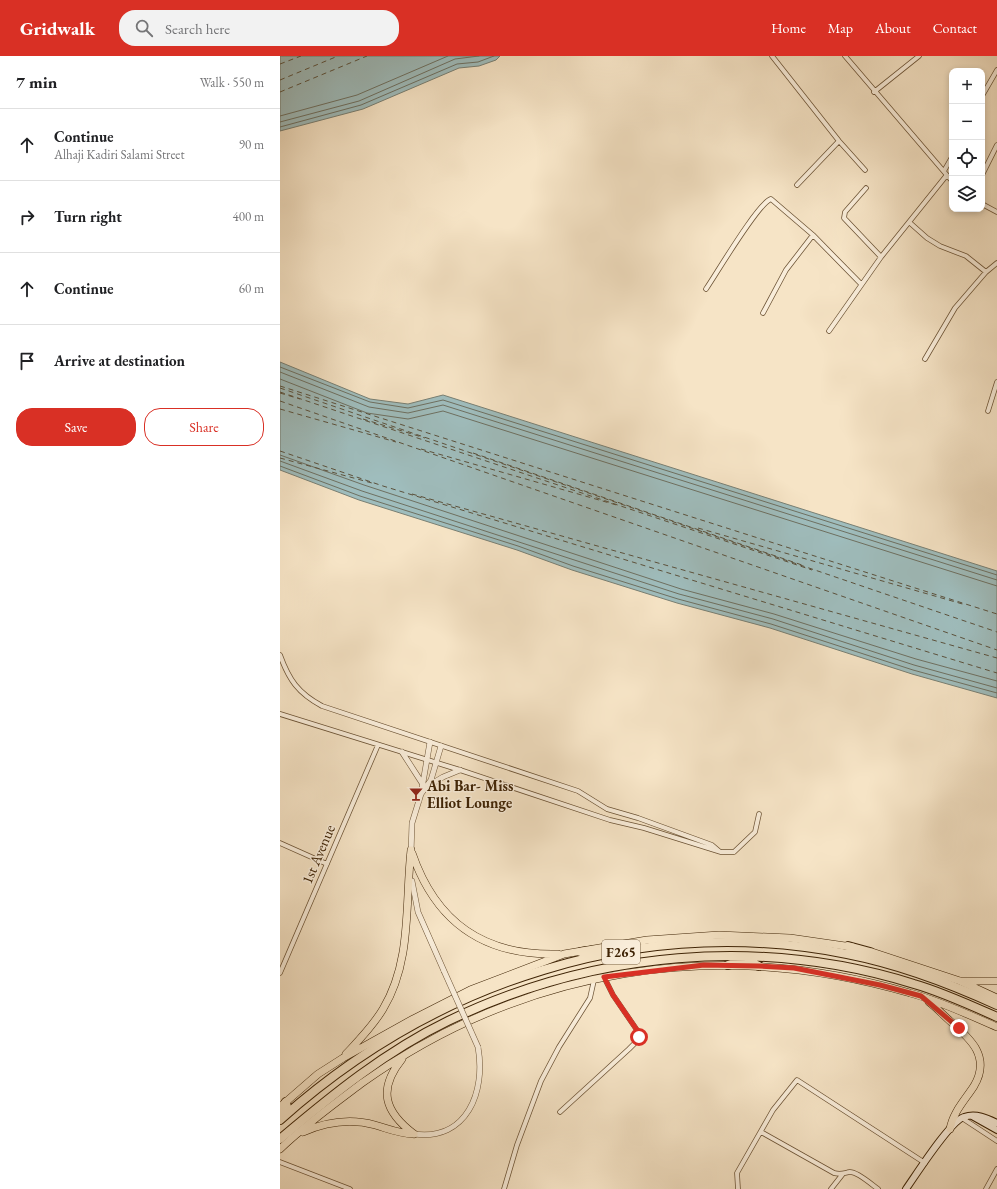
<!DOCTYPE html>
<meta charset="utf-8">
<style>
:root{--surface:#fff;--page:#f2f2f2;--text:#202124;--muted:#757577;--line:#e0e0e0;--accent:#d93025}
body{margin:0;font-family:"EB Garamond",serif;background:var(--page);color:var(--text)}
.controls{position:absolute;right:12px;top:12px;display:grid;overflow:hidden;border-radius:8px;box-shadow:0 2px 6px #0003}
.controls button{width:36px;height:36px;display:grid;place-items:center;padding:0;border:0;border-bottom:1px solid var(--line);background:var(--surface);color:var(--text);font:20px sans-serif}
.stop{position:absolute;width:12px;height:12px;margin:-9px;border:3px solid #d93025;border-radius:50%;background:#fff}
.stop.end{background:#d93025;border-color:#fff;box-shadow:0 1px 4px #0008}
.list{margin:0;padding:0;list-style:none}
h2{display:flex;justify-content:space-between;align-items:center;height:52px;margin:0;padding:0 16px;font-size:17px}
h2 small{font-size:13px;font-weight:400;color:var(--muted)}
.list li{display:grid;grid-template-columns:26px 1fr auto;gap:12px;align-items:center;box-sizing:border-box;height:72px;padding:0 16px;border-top:1px solid var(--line)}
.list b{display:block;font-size:15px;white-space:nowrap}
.list p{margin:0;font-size:13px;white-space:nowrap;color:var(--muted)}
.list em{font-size:13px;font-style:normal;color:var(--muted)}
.actions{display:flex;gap:8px;padding:12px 16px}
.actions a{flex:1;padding:9px 0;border:1px solid var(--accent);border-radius:16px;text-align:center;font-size:14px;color:var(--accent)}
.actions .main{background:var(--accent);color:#fff}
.icon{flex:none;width:22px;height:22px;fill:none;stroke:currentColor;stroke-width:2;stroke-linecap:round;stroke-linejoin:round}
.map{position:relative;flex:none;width:717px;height:1133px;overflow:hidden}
header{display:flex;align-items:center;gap:24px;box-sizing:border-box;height:56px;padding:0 20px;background:var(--accent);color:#fff}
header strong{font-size:19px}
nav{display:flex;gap:22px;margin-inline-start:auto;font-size:14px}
.search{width:280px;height:36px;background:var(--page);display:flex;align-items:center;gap:10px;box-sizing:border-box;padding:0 14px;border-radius:16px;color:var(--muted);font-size:15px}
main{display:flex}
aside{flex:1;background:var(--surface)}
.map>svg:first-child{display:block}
.water{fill:#9fbdbd;stroke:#787f73}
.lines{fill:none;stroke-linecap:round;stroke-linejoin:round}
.shore{stroke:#6e7061;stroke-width:1}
.ferry{stroke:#5b513c;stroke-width:1;stroke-dasharray:5 4;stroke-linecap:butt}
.minor-casing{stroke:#6c5335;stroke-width:5.5}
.tertiary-casing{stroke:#6c5335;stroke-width:6}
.secondary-casing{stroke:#3e2305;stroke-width:8}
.primary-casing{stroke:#3e2305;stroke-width:8}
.motorway-casing{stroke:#3e2305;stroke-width:10}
.minor{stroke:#f9edda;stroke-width:4}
.tertiary{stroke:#f9edda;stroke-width:5}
.secondary{stroke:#f9edda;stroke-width:6}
.primary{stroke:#f6e4c6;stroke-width:7}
.motorway{stroke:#f6e4c6;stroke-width:8}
.tertiary-bridge-casing{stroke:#6c5335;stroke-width:6;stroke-linecap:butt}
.tertiary-bridge{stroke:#f9edda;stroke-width:5}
.route{stroke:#d93025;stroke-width:5}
.labels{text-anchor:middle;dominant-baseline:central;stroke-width:3;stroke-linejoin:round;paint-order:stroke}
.shield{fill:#f9edda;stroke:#766045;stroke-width:1}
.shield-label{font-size:14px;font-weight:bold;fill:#3e2305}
.poi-label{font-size:15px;font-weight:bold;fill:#3e2305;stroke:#f9edda;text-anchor:start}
.street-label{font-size:15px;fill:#3e2305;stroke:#f9edda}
</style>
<header>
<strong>Gridwalk</strong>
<div class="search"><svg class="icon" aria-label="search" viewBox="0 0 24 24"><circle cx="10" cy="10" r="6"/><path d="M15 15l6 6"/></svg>Search here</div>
<nav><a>Home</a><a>Map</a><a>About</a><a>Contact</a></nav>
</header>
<main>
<aside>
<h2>7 min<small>Walk · 550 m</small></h2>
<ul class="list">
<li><svg class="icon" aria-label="ahead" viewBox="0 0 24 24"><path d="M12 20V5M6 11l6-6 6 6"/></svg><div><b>Continue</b><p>Alhaji Kadiri Salami Street</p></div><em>90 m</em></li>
<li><svg class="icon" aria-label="right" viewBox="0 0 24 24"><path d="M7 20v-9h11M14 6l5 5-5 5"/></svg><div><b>Turn right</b></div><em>400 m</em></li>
<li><svg class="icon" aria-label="ahead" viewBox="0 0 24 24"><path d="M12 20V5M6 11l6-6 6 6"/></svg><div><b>Continue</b></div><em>60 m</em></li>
<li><svg class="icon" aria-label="arrive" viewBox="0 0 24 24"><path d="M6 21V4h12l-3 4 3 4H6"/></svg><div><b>Arrive at destination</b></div></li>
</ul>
<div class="actions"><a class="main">Save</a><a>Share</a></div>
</aside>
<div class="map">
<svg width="717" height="1133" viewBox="0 0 717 1133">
<rect width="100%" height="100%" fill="#f6e4c6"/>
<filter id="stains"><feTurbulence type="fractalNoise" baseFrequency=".005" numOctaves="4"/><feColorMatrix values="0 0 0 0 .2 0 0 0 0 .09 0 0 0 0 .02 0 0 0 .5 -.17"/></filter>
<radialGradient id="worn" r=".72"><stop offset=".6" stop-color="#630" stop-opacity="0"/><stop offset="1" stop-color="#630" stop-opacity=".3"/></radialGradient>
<path class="water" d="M0 0H220L216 4 199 10 179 12 83 53 0 75Z
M0 306 90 343 128 348 163 339 717 515V642L632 618 490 572 397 547 292 514 237 494 79 444 0 414Z"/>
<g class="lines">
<path class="shore" d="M0 60 77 39 168 0
M0 66 79 45 175 3 199 0
M0 71 81 49 177 8 198 6 214 0
M0 311 90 346 128 352 163 344 717 519
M0 316 89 351 128 357 163 349 717 524
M0 323 87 357 128 363 163 355 717 530
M0 399 84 429 401 533 494 558 636 603 717 625
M0 405 82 435 399 538 493 563 634 609 717 632
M0 410 80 440 238 490 293 510 398 543 491 568 633 614 717 637"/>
<path class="ferry" d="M0 8 21 0
M0 24 58 0
M0 36 87 0
M0 330 717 558
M0 332 717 576
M0 336 532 514
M0 337 20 343
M0 345 717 594
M0 353 116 386
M83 363 145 382
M141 393 340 450
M0 395 103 430 717 617
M193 397 522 509
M0 402 92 427
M132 438 717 602
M418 472 686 549"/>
<defs>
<path id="minor" d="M492 0 559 85 585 114
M565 0 672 125
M594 36 639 0
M702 40 717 14
M664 115 672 101
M702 119 717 89
M517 129 559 85
M586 132 565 156 564 162 601 201
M702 148 717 156
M629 166 647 182 660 190 686 200 706 216 717 207
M426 233C437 217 478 147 491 143L533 179 581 228
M483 257 506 214 533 179
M549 275 601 201 666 120
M645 303 675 252 706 216
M708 355 717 326
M0 599C9 624 18 637 42 650L298 735 327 753 358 762 432 789 439 795
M0 658 180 714 330 764 364 772 441 796H454L475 776 479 758
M0 787 47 808
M0 917 98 689
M280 1056 349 993 357 985 359 977 333 939 324 921
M682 1062 717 1085
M481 1076 554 1117C561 1119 564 1117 570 1116 578 1116 591 1128 598 1133
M0 1106 70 1133
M224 1133 237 1089 261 1025 279 991 310 942 314 924
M458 1133 457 1117 493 1054 517 1024 645 1107
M551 1133 562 1119
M706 1133 717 1113"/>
<path id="tertiary" d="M122 696 142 727
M148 730 163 721 180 714
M141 738 151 724 161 690
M131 797 132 767 141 738 150 686
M132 825 138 856 164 915
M134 1078C187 1085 206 1036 198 991"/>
<path id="secondary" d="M692 1060 717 1074
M626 1133C636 1119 670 1065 684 1061 696 1057 707 1062 717 1067"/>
<path id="primary" d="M132 797C156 867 204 900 278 898
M592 896 680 925 717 942
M681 925H717
M649 946C657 952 663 959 670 965 691 983 711 1001 694 1030 685 1044 673 1056 670 1073
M66 998C79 984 93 970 103 953 132 905 125 848 131 794
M122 1003C97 1034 105 1056 134 1078
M0 1051 38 1018 63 1002 133 963 190 934 284 898 367 884 439 879 510 882 572 891
M23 1076C46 1066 70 1062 95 1069 109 1073 120 1078 134 1078
M0 1093C25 1069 54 1048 82 1027 245 911 438 881 630 937 660 945 689 959 717 971"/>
<path id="motorway" d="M568 890 590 896 603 906
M301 896 317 894 327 897
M464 903 479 910
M448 909 468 903
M1 1059 7 1052 6 1046
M0 1064C154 926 360 857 567 898 618 908 669 927 717 949
M0 1083C52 1039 106 995 168 965 313 895 481 880 634 928 662 936 690 949 717 961"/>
</defs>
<use href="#minor" class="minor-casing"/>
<use href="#tertiary" class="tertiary-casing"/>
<use href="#secondary" class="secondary-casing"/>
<use href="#primary" class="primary-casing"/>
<use href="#motorway" class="motorway-casing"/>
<use href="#minor" class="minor"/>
<use href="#tertiary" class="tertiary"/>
<use href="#secondary" class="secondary"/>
<use href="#primary" class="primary"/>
<use href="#motorway" class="motorway"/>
<defs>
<path id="tertiary-bridge" d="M164 915 198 991"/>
</defs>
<use href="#tertiary-bridge" class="tertiary-bridge-casing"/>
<use href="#tertiary-bridge" class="tertiary-bridge"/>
</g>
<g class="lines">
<path class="route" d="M359 981V977L333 939 324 921 424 909 479 910 514 912 600 929 641 940 679 972"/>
</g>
<defs>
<symbol id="bar-bare" viewBox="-9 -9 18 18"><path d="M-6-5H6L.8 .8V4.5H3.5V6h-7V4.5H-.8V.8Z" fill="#8f2418" stroke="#f9edda" stroke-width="2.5" paint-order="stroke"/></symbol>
</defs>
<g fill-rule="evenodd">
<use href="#bar-bare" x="126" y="728" width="20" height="20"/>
</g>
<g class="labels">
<rect class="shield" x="322" y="884" width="38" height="24" rx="3"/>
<g class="shield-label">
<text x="341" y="896">F265</text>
</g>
<g class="poi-label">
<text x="147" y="729">Abi Bar- Miss<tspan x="147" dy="17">Elliot Lounge</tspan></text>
</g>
<g class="street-label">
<text transform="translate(38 798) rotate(-67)">1st Avenue</text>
</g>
</g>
<rect width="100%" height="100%" filter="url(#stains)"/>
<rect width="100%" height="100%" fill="url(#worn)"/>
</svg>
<div class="controls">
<button>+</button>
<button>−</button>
<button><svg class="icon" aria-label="locate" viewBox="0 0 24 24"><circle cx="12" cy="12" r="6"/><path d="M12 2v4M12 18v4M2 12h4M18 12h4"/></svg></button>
<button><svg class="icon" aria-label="layers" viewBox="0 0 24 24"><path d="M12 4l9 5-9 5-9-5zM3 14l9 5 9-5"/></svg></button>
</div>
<div class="stop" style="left:359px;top:981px"></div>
<div class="stop end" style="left:679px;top:972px"></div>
</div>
</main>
